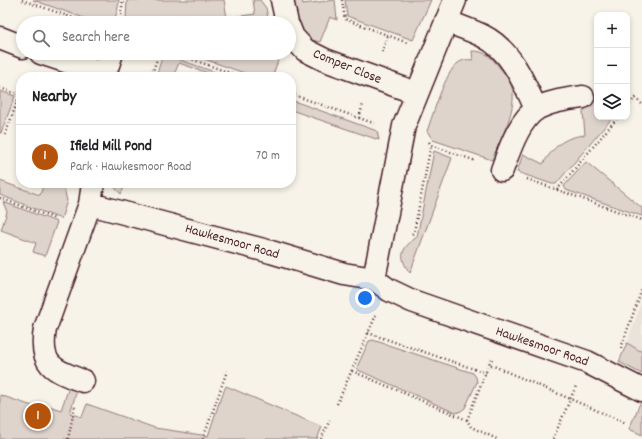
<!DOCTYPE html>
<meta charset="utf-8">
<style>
:root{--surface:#fff;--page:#f2f2f2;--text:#202124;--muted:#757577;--line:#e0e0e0;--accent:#b45309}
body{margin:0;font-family:Dekko,sans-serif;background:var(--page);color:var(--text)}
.controls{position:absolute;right:12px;top:12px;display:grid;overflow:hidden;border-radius:8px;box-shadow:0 2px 6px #0003}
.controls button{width:36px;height:36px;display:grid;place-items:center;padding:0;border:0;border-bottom:1px solid var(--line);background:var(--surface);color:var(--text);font:20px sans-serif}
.you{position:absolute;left:365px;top:298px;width:14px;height:14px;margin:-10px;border:3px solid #fff;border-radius:50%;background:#1a73e8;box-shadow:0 0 0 6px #1a73e833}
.badge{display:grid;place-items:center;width:26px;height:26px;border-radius:50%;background:var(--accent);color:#fff;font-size:13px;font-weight:700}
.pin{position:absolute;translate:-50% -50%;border:2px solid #fff;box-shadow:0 1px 4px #0006}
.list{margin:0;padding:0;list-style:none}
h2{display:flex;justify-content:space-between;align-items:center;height:52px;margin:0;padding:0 16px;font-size:17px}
h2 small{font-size:13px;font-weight:400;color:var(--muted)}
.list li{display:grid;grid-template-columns:26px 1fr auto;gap:12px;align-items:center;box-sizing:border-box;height:64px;padding:0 16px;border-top:1px solid var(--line)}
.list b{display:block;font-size:15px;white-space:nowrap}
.list p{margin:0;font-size:13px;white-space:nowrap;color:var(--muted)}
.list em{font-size:13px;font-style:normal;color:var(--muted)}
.icon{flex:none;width:22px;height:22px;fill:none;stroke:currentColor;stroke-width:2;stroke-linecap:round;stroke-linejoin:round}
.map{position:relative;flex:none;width:642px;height:439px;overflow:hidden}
.search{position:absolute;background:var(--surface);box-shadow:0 2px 6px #0003;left:16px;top:16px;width:280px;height:44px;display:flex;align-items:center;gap:10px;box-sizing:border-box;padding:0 14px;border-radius:22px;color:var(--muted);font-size:15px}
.panel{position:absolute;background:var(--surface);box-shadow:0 2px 6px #0003;left:16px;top:72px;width:280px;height:116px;border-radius:16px}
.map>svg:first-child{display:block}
.built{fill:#eae3da}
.green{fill:#ded4cc;stroke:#947a7c}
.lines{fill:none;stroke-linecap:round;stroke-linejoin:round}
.minor-casing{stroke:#4a1f2b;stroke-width:25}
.path{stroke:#4a1f2b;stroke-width:2.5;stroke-dasharray:1 3;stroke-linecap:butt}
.minor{stroke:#f7f3e8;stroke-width:22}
.labels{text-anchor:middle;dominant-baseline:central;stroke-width:3;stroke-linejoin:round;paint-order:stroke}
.street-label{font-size:14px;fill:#4a1f2b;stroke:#f7f3e8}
</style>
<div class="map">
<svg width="642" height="439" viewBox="0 0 642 439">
<rect width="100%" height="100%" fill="#f7f3e8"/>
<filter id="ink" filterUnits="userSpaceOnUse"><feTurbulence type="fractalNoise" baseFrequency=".025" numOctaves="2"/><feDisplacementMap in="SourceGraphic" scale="8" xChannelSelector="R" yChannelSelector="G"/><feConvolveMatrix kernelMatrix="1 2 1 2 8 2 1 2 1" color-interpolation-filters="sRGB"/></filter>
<g filter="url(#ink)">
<path class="built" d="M642 300V352L627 343Z"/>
<path class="green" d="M33 0H119C118 8 117 21 108 23 105 24 101 23 98 23Z
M127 0H224L227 18 255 14 253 0H260L266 8 269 23H129L126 19Z
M295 0H302L303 4 335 0 337 20 330 17 320 42C316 41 311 40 307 38 295 31 293 12 295 0Z
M345 0H431L413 40 347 16Z
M472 51C486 51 491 57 500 68 505 74 512 84 513 92 515 114 500 140 492 160L433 140 427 131C433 115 445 72 458 63 462 60 467 59 473 60Z
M187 53H281L272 77H256Z
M163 54 229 77H219L179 63 173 77H156Z
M0 91 15 96 1 133H0Z
M291 100 377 131 379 140 291 110Z
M597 100V117H613L556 184H552L517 172 523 154 543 164C554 146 564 137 585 135L583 111Z
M434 151 452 158 410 273C398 257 401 248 417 237Z
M586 162 642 208V216L566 190 564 186Z
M0 181 40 195 44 183H63L67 201 61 219 0 195Z
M112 183H126L121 194 116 189Z
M3 202 57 222 45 256 33 252 36 243 1 230 7 212Z
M373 340 473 373 476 377 477 382 465 408 461 411 456 413 358 370 357 367 369 341Z
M627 343 642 352V374L619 362Z
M226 386 322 427 317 439H0V395L38 408 40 403 61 410 69 387 77 390 70 413 82 417 87 404 155 428 208 436 219 403Z
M641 401 642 402V435L629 429Z"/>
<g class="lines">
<defs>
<path id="minor" d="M282 0 287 23
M446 21C458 26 471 30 483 36 511 50 524 82 536 109
M289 27 293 37 305 50 325 60 416 93
M0 38 23 47
M41 53 105 74
M104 77 112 53
M502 170C509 151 519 119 538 108 552 101 568 99 583 97
M93 183 90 204 271 252 344 274 374 279 389 290 412 301 587 362 642 390
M374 279 404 126 455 0
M83 381C53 370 39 365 45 329L90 204"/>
</defs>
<use href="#minor" class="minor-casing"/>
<path class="path" d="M22 0 88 23
M342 0 345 19 408 43
M120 23 123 0
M382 52 388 35
M174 53 242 77
M151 77 159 53
M0 88 20 95
M291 94 376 124
M627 107 635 98 642 104
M359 118 363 104
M5 135 20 94
M429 142 431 145 476 161
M527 179 642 220
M557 190 618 117
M0 198 56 219
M412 234 414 232 431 145
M368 333 486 373
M621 348 642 289
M492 359 489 364 626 423
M352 371 467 420 471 427 497 439
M337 404 376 315
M467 420 489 364
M68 439 75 406
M203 439 227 371
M321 439 330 420
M553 439 576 386"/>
<use href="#minor" class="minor"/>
</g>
</g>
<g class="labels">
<g class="street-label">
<text transform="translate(347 67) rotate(22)">Comper Close</text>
<text transform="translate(232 242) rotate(16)">Hawkesmoor Road</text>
<text transform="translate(542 347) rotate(19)">Hawkesmoor Road</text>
</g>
</g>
</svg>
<div class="controls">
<button>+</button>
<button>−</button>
<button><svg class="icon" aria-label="layers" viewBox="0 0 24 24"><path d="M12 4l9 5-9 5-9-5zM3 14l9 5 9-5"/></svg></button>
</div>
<div class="you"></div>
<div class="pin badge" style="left:38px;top:416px">1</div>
<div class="search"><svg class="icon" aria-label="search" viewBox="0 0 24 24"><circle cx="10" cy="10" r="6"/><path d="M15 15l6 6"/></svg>Search here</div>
<section class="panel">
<h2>Nearby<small></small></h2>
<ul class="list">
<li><span class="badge">1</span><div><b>Ifield Mill Pond</b><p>Park · Hawkesmoor Road</p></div><em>70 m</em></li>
</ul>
</section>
</div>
